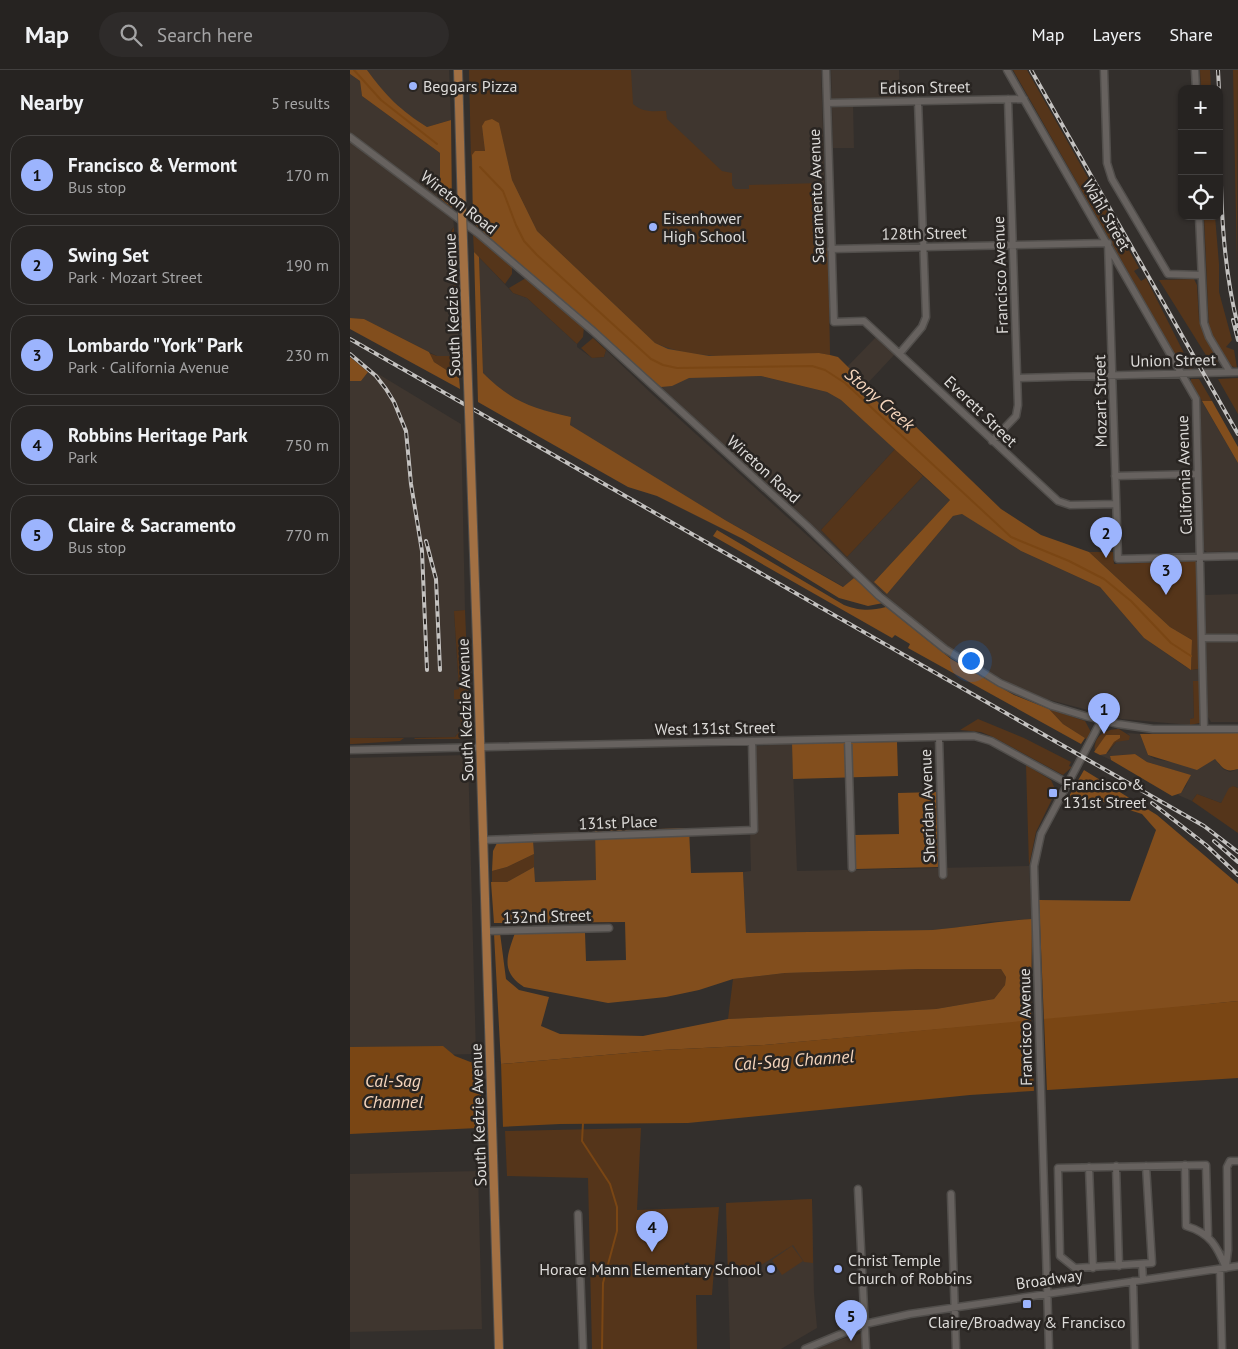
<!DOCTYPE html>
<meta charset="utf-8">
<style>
:root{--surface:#262321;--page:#2e2b2a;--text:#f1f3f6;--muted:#a4a4a5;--line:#42403f;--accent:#9cb4fd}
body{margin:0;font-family:"PT Sans",sans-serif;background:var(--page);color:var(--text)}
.controls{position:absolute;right:15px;top:15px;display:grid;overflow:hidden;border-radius:10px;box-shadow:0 1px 4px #0004}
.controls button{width:45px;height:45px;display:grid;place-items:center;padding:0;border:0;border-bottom:1px solid var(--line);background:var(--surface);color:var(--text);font:25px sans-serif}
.you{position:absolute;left:620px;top:590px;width:18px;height:18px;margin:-12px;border:4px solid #fff;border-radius:50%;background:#1a73e8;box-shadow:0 0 0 8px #1a73e833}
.badge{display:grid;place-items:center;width:32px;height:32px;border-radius:50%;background:var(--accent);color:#111;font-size:16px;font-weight:700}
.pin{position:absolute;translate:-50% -41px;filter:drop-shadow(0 1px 2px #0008)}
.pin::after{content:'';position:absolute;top:26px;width:18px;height:15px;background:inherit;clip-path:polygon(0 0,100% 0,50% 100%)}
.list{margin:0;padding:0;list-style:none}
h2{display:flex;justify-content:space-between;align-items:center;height:65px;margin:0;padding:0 20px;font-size:21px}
h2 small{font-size:16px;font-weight:400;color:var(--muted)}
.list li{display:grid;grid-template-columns:32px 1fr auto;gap:15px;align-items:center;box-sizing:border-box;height:80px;margin:0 10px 10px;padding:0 10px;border:1px solid var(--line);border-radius:20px}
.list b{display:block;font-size:19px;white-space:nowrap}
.list p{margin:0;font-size:16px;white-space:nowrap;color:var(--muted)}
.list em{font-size:16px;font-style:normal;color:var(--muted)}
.icon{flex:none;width:28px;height:28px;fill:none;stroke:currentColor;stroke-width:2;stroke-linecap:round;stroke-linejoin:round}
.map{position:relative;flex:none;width:888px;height:1279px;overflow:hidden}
header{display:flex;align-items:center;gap:30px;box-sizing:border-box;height:70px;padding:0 25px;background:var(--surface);border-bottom:1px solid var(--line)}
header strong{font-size:24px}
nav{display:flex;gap:28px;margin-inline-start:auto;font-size:18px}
.search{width:350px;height:45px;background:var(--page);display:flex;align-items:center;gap:12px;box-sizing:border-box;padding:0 18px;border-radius:28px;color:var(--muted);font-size:19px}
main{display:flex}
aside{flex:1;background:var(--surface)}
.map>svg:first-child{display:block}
.built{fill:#3f362f}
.green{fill:#55351a}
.forest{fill:#824e1d}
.water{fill:#7a4614}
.pier{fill:#332f2c}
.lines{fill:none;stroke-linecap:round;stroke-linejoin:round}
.stream{stroke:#7a4614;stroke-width:2}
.minor-casing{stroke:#514e4b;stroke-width:9}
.major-casing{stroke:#514e4b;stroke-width:10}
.minor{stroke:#67625f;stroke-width:6}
.major{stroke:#a27043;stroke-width:8}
.rail-casing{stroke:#c4c2c0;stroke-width:4}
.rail{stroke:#292522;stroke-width:2;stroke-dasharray:5.5;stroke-linecap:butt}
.major-bridge-casing{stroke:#514e4b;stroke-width:10;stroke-linecap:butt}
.major-bridge{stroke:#a27043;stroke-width:8}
.poi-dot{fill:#9cb4fd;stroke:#292522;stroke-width:2}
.labels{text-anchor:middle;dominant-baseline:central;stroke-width:5;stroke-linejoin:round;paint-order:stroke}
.poi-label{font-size:16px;fill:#dddbd9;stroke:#292522;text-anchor:start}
.street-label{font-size:16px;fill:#dddbd9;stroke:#292522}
.water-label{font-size:18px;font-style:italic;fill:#f5d5bc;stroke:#292522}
</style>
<header>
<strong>Map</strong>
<div class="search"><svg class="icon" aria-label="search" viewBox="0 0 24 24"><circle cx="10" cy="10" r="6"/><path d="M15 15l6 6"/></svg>Search here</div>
<nav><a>Map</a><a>Layers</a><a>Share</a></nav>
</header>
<main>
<aside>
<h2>Nearby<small>5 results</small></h2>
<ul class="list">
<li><span class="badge">1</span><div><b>Francisco &amp; Vermont</b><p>Bus stop</p></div><em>170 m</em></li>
<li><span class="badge">2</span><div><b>Swing Set</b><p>Park · Mozart Street</p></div><em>190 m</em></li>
<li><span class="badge">3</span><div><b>Lombardo &quot;York&quot; Park</b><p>Park · California Avenue</p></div><em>230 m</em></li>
<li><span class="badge">4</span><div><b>Robbins Heritage Park</b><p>Park</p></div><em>750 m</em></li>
<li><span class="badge">5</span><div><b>Claire &amp; Sacramento</b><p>Bus stop</p></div><em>770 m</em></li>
</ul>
</aside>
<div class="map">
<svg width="888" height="1279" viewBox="0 0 888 1279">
<rect width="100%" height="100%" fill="#332f2c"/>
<path class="built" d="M17 0H99L101 50 77 57 52 42 33 23Z
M119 0H471L480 285 469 283 341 307 411 306 477 322 491 330 545 379 471 460 497 487 573 406 600 430 525 511 537 524 603 446 612 444 619 447 671 481 750 517 794 568 836 597 844 600 849 599V611H843L844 648 841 649 840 655 772 649 696 629 661 614 595 576 546 535 311 317 123 153Z
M481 0H549L550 32 503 33 504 78H483Z
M0 4 10 11 12 26 90 83V128L102 138 104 157 101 160V206L106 220 109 286H87L14 249 0 248Z
M129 187 163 223 177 228 227 274V277L242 288 254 287 256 280 303 325 504 508 494 517 375 450 264 384 220 355 221 347 182 338 149 319 133 304Z
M526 267 545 284 516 315 497 297Z
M20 299 111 354 115 540 104 541 109 620 104 621V629H110L111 660 105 667 0 668V311H11Z
M850 328 888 393V481L857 482 854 480Z
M888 524V652H861L858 647 855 525Z
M777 663 790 664 798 685 805 689 822 692 865 689 873 699 880 702 888 699V718L883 716 871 733 847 724 842 731 828 725 836 716 840 705 797 692 785 684 760 686 761 690 750 685 759 682 766 672 780 666Z
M442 673 447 801 679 796 682 849 637 852 613 857 582 860 396 863 393 802 401 801 398 677Z
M118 685 126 984 0 987V688Z
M245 761 246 810 184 812 183 763Z
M128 1101 132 1259 0 1262V1104Z
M462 1129 464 1223 467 1258 431 1279H380L376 1133Z
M512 1263V1279H464L467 1277Z"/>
<path class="green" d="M119 0H281L283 34C293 43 304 41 316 41L317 49 372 101 382 103V115L385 119H399V115L470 113 472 173 478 179 480 285 469 283C417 284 353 294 305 273L187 161 162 110 149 54 132 56 135 81 122 85 121 91Z
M663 0H677L789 198 784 201 791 211 796 208 842 299 832 297Z
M850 0H860L861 19H851Z
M883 0H888L887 195Z
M854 146H865L869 194V222L882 270 876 277 884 280 887 298C873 296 863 271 859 259Z
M104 157V159L106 220C99 202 92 174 104 157Z
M123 164 162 195V204L155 214 124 182Z
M176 208 234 257 233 267 227 274 177 228 163 223 159 218Z
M844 209 847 215 849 250 868 293 864 298 809 210Z
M243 268 256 280 254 287 242 288 231 278Z
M79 283 87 286H109V308L84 292Z
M888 308V344L868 309Z
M849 309 862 331H852L841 313V309Z
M545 379 573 406 497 487 471 460Z
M739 482H763L764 494 846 491 849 599 841 600 842 570 820 557Z
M115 540 120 661 111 669H65L64 668 105 667 111 660 110 629H104V620L109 619 104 541Z
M843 611H849L850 648V653L840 655V649L844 648Z
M699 639 735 651 741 662 738 670 713 654Z
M628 649 674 668 721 692 719 696 722 697 713 705 643 667 631 662 610 660Z
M769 659 780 666 779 670 766 672 757 683 764 672 770 668 745 682C745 680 744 677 745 675 747 663 759 659 769 659Z
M0 668H54L50 671 3 674H0Z
M676 695 701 710 706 721 686 762 679 796Z
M883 716 888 718V763L842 731 847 724 871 733 879 718Z
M184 784V797L157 812H142V801L157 797Z
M569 899H651L656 907 655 915 644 929 586 939 378 949 383 909 435 903Z
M291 1058 287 1140 369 1137 362 1225H346L347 1279H242L238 1108 157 1106 155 1061Z
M462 1129 463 1193 454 1192 443 1175 397 1204H378L376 1133Z
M442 1176 453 1191 432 1205 422 1190Z"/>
<path class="forest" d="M0 0H17C36 26 50 40 77 57L101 50 102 138 90 128V83L12 26 10 11 0 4Z
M142 49 149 53 162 110 187 161 305 273 318 279 359 286 469 283 480 285 488 287 516 315 513 318 546 349 563 354 651 439 691 465 739 482 820 557 842 570 841 600 794 568 750 517 671 481 612 444 603 446 537 524 524 512 600 430 491 330 477 322 411 306 339 308 322 316 311 317 123 153 122 85 125 81H135L132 56 135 51Z
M124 182 129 187 133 303C162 332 182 338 221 347L220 355 375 450 493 517 504 508 533 533 518 536 489 528 393 469 307 426 278 417 128 332Z
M0 248 14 249 79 282 84 292 109 308 110 319 0 259Z
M0 287 18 302 11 311H0Z
M852 331H862L888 377V393Z
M367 460 494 535C511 541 520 541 536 537L601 589 664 625 699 639 713 654 735 668 731 674 558 578 560 574 545 565 542 568 363 466Z
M888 663V699C875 703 873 698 865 689L847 700 798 685 790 664Z
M756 665H770V668L764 672 756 684 750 685 744 682Z
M547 672 548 706 443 709 442 673Z
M785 684 797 692 841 705 831 723 822 726 761 690 760 686Z
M734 700 807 745 888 814V931L694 951 689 830 780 831 806 760 792 744 754 732 718 728Z
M586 722 588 797 506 799 505 765 549 764 548 723Z
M339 758 341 803 393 802 396 863 582 860C616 857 648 851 682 849L681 951 414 975 312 980 151 994 144 864 150 863 156 909 169 920 199 927 191 956 210 964 293 966 378 949 586 939 644 929 655 915 656 907 651 899H569L435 903 383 909 349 920 316 927 258 933 174 917C150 902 157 885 165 863H235L236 891 276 890 275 852 144 853 141 812H157L184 797 185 812 246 810 245 761Z
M183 770 184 784 157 797 142 801 143 781 147 773Z"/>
<path class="water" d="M888 931V1008L620 1025 338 1053 210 1054 0 1064V977L93 976 105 986 123 993 151 994 312 980 414 975Z"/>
<path class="pier" d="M681 949H694L697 1022H684Z
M130 991 151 992 153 1057 132 1058Z"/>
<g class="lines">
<path class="stream" d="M4 0 31 30 87 74
M130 97 153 121 166 155 174 171 187 185 301 289 313 295 327 298 462 296 475 300 495 313 661 467 719 491 754 509 781 531 821 573 841 586
M233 1053 232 1071 260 1114 267 1137V1161L253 1213 252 1279"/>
<defs>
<path id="minor" d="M476 0 484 252 514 251 708 431 720 435 766 434
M657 0 846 329 854 659
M754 0 757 93 762 109 818 204 850 205
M845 0 846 19
M477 33 674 29
M0 67 129 164 243 261 457 456 529 526 595 579 650 613 702 636 735 646 768 654 803 659H888
M849 146 854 253 859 267 880 302
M481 179 758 173 768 489 888 486
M550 283 572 257 576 247 568 31
M668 308 888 302
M642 371 666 346 668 335 658 29
M765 406 847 404
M852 568H886
M589 667 593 805
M498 669 502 798
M0 680 624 666 641 671 719 714
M133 770 404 760 402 671
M136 861 259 858
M835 1095 836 1156C860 1163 867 1176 876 1198
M766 1096 769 1196
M796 1096 802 1193 725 1198 710 1186 708 1098 856 1095 858 1165
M739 1097 743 1198
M508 1119 516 1279
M601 1124 606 1279
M228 1144 233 1279
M792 1194 793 1210
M876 1196 878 1180 877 1097 880 1091H888
M870 1199 872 1279
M783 1211 785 1279
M455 1279 515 1254 560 1244 888 1196
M699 1279 684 796 691 764 751 651"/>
<path id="major" d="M108 0 112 142
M127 571 149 1279"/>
</defs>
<use href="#minor" class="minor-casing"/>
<use href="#major" class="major-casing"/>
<use href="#minor" class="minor"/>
<use href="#major" class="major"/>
<defs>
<path id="rail" d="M681 0 888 364
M868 0 869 19
M869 29C871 105 869 182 888 256
M883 250 888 270
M0 269 810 731 854 756 888 782
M0 284 26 306 36 319 44 332 56 361 61 414 72 481 77 600
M76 471 86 509 90 600
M802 733 856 775 888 805
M864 771 888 792"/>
</defs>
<use href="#rail" class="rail-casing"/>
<use href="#rail" class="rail"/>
<defs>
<path id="major-bridge" d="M112 142 127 571"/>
</defs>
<use href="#major-bridge" class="major-bridge-casing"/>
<use href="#major-bridge" class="major-bridge"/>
</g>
<g class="poi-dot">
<circle cx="63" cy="16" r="5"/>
<circle cx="303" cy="157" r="5"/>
<rect x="698" y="718" width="10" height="10" rx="2.5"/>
<circle cx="421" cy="1199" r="5"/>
<circle cx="488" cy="1199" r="5"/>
<rect x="672" y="1229" width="10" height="10" rx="2.5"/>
</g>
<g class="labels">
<g class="poi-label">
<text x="73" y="16">Beggars Pizza</text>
<text x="313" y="148">Eisenhower<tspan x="313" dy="18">High School</tspan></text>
<text x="713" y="714">Francisco &amp;<tspan x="713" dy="18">131st Street</tspan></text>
<text x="498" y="1190">Christ Temple<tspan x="498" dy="18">Church of Robbins</tspan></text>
<text x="411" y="1199" text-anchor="end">Horace Mann Elementary School</text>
<text x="677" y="1252" text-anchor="middle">Claire/Broadway &amp; Francisco</text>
</g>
<g class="street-label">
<text transform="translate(575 17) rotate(-1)">Edison Street</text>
<text transform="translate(466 126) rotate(-92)">Sacramento Avenue</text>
<text transform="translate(109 132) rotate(38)">Wireton Road</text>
<text transform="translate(757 145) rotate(60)">Wahl Street</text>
<text transform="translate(574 163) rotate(-1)">128th Street</text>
<text transform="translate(650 205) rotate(-92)">Francisco Avenue</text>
<text transform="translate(102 235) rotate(-92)">South Kedzie Avenue</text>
<text transform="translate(823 290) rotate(-1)">Union Street</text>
<text transform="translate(750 331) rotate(-91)">Mozart Street</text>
<text transform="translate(631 341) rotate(44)">Everett Street</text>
<text transform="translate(414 399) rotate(42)">Wireton Road</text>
<text transform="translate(834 405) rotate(-92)">California Avenue</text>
<text transform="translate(115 640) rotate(-92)">South Kedzie Avenue</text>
<text transform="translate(365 658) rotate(-1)">West 131st Street</text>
<text transform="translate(577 736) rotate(-92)">Sheridan Avenue</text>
<text transform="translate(268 752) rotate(-2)">131st Place</text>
<text transform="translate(197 846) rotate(-2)">132nd Street</text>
<text transform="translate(675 957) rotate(-91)">Francisco Avenue</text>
<text transform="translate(128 1045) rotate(-92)">South Kedzie Avenue</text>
<text transform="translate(699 1209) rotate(-8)">Broadway</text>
</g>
<g class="water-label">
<text transform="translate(530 329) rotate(41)">Stony Creek</text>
<text transform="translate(444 990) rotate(-4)">Cal-Sag Channel</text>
<text x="43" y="1010">Cal-Sag<tspan x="43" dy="21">Channel</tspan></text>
</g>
</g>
</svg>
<div class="controls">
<button>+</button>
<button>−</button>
<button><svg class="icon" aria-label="locate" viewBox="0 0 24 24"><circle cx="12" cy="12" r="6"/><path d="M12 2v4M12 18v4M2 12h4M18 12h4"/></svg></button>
</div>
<div class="you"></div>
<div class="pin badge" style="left:754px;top:664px">1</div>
<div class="pin badge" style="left:756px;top:488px">2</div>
<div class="pin badge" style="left:816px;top:525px">3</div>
<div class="pin badge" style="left:302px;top:1182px">4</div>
<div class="pin badge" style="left:501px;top:1271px">5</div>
</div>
</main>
